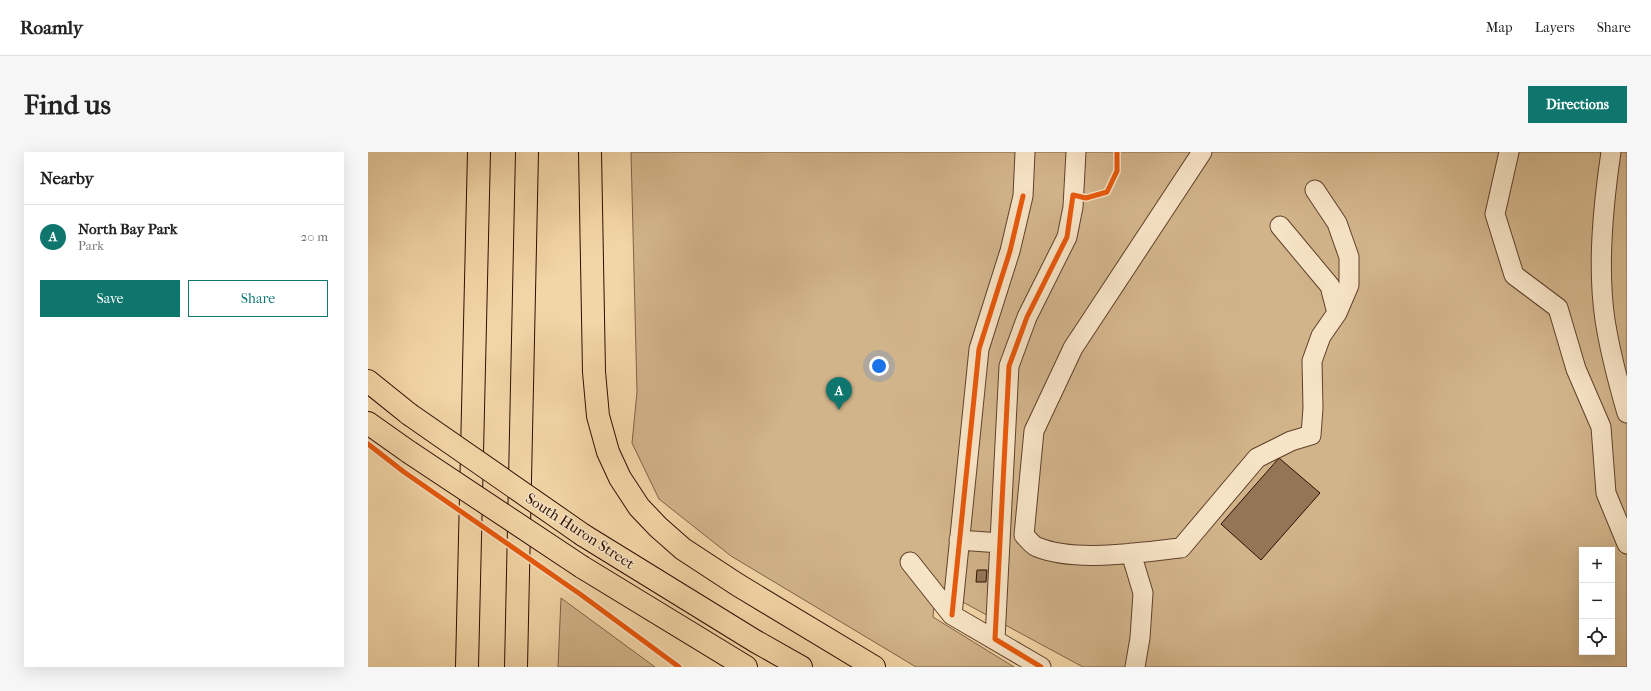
<!DOCTYPE html>
<meta charset="utf-8">
<style>
:root{--surface:#fff;--page:#f6f6f6;--text:#222;--muted:#767676;--line:#e0e0e0;--accent:#0f766e}
body{margin:0;font-family:"IM FELL French Canon",serif;background:var(--page);color:var(--text)}
.controls{position:absolute;right:12px;bottom:12px;display:grid;overflow:hidden;border-radius:0px;box-shadow:0 4px 16px #0002}
.controls button{width:36px;height:36px;display:grid;place-items:center;padding:0;border:0;border-bottom:1px solid var(--line);background:var(--surface);color:var(--text);font:20px sans-serif}
.you{position:absolute;left:511px;top:214px;width:14px;height:14px;margin:-10px;border:3px solid #fff;border-radius:50%;background:#1a73e8;box-shadow:0 0 0 6px #1a73e833}
.badge{display:grid;place-items:center;width:26px;height:26px;border-radius:50%;background:var(--accent);color:#fff;font-size:13px;font-weight:700}
.pin{position:absolute;translate:-50% -33px;filter:drop-shadow(0 1px 2px #0008)}
.pin::after{content:'';position:absolute;top:21px;width:14px;height:12px;background:inherit;clip-path:polygon(0 0,100% 0,50% 100%)}
.list{margin:0;padding:0;list-style:none}
h2{display:flex;justify-content:space-between;align-items:center;height:52px;margin:0;padding:0 16px;font-size:17px}
h2 small{font-size:13px;font-weight:400;color:var(--muted)}
.list li{display:grid;grid-template-columns:26px 1fr auto;gap:12px;align-items:center;box-sizing:border-box;height:64px;padding:0 16px;border-top:1px solid var(--line)}
.list b{display:block;font-size:15px;white-space:nowrap}
.list p{margin:0;font-size:13px;white-space:nowrap;color:var(--muted)}
.list em{font-size:13px;font-style:normal;color:var(--muted)}
.actions{display:flex;gap:8px;padding:12px 16px}
.actions a{flex:1;padding:9px 0;border:1px solid var(--accent);border-radius:0px;text-align:center;font-size:14px;color:var(--accent)}
.actions .main{background:var(--accent);color:#fff}
.icon{flex:none;width:22px;height:22px;fill:none;stroke:currentColor;stroke-width:2;stroke-linecap:round;stroke-linejoin:round}
.map{position:relative;flex:none;width:1259px;height:515px;overflow:hidden;border-radius:0px}
header{display:flex;align-items:center;gap:24px;box-sizing:border-box;height:56px;padding:0 20px;background:var(--surface);border-bottom:1px solid var(--line)}
header strong{font-size:19px}
nav{display:flex;gap:22px;margin-inline-start:auto;font-size:14px}
.intro{display:flex;align-items:center;justify-content:space-between;box-sizing:border-box;height:96px;padding:0 24px}
h1{margin:0;font-size:28px}
.button{padding:10px 18px;border-radius:0px;background:var(--accent);color:#fff;font-size:14px;font-weight:700}
main{display:flex;gap:24px;padding:0 24px}
aside{flex:1;background:var(--surface);border-radius:0px;box-shadow:0 4px 16px #0002}
.map>svg:first-child{display:block}
.green{fill:#d2b48b;stroke:#806146;fill-rule:evenodd}
.building{fill:#947657;stroke:#2e0e00}
.lines{fill:none;stroke-linecap:round;stroke-linejoin:round}
.minor-casing{stroke:#5f402a;stroke-width:21}
.major-casing{stroke:#2e0e00;stroke-width:24}
.highway-casing{stroke:#2e0e00;stroke-width:24}
.minor{stroke:#f7e4c6;stroke-width:19}
.major{stroke:#f3d6a7;stroke-width:22}
.highway{stroke:#f3d6a7;stroke-width:22}
.major-bridge-casing{stroke:#2e0e00;stroke-width:24;stroke-linecap:butt}
.major-bridge{stroke:#f3d6a7;stroke-width:22}
.cycleway-casing{stroke:#f7e4c6;stroke-width:8}
.cycleway{stroke:#e8590c;stroke-width:5}
.labels{text-anchor:middle;dominant-baseline:central;stroke-width:3;stroke-linejoin:round;paint-order:stroke}
.street-label{font-size:15px;fill:#2e0e00;stroke:#f7e4c6}
</style>
<header>
<strong>Roamly</strong>
<nav><a>Map</a><a>Layers</a><a>Share</a></nav>
</header>
<div class="intro"><h1>Find us</h1><a class="button">Directions</a></div>
<main>
<aside>
<h2>Nearby<small></small></h2>
<ul class="list">
<li><span class="badge">A</span><div><b>North Bay Park</b><p>Park</p></div><em>20 m</em></li>
</ul>
<div class="actions"><a class="main">Save</a><a>Share</a></div>
</aside>
<div class="map">
<svg width="1259" height="515" viewBox="0 0 1259 515">
<rect width="100%" height="100%" fill="#f3d6a7"/>
<filter id="stains"><feTurbulence type="fractalNoise" baseFrequency=".005" numOctaves="4"/><feColorMatrix values="0 0 0 0 .2 0 0 0 0 .09 0 0 0 0 .02 0 0 0 .5 -.17"/></filter>
<radialGradient id="worn" r=".72"><stop offset=".6" stop-color="#630" stop-opacity="0"/><stop offset="1" stop-color="#630" stop-opacity=".3"/></radialGradient>
<path class="green" d="M263 0H1259V515H715L591 448 567 438 565 465 646 515H548L363 404 291 347 264 291 269 240ZM1214 398H1244V500H1214Z
M193 446 287 515H190Z"/>
<path class="building" d="M911 306 952 341 893 408 853 372Z
M609 418H619L618 430H608Z"/>
<g class="lines">
<defs>
<path id="minor" d="M834 0 705 196 666 279 656 383C660 387 664 393 669 395 708 411 772 400 813 396L889 306 923 289 943 283 945 256 944 209 953 184 969 161 981 133V105L969 71 947 38
M1141 0 1127 62 1146 123 1190 156 1208 217 1233 275 1238 341 1259 392
M1243 0C1235 54 1229 114 1237 168 1242 200 1250 230 1259 261
M912 74 962 134 969 161
M591 388 632 391
M763 401 775 441 772 486 767 515
M542 410 584 463 673 515
M584 463 611 197 642 99 655 44 657 0
M627 487 641 214 659 165 699 85 705 55 708 0"/>
<path id="major" d="M0 229 41 262
M0 271 41 300
M215 383 387 489 433 515
M214 415 378 515"/>
<path id="highway" d="M222 0 226 220 230 264 240 300 252 326 271 355 290 375 315 397 370 433 506 515
M99 515 111 0
M148 515 159 0"/>
</defs>
<use href="#minor" class="minor-casing"/>
<use href="#major" class="major-casing"/>
<use href="#highway" class="highway-casing"/>
<use href="#minor" class="minor"/>
<use href="#major" class="major"/>
<use href="#highway" class="highway"/>
<defs>
<path id="major-bridge" d="M41 262 215 383
M41 300 214 415"/>
</defs>
<use href="#major-bridge" class="major-bridge-casing"/>
<use href="#major-bridge" class="major-bridge"/>
<defs>
<path id="cycleway" d="M0 292 36 320 212 442 311 515
M584 463 611 197 642 99 655 44
M673 515 627 487 641 214 659 165 699 85 705 43 718 46 739 40 749 19V0"/>
</defs>
<use href="#cycleway" class="cycleway-casing"/>
<use href="#cycleway" class="cycleway"/>
</g>
<g class="labels">
<g class="street-label">
<text transform="translate(212 379) rotate(33)">South Huron Street</text>
</g>
</g>
<rect width="100%" height="100%" filter="url(#stains)"/>
<rect width="100%" height="100%" fill="url(#worn)"/>
</svg>
<div class="controls">
<button>+</button>
<button>−</button>
<button><svg class="icon" aria-label="locate" viewBox="0 0 24 24"><circle cx="12" cy="12" r="6"/><path d="M12 2v4M12 18v4M2 12h4M18 12h4"/></svg></button>
</div>
<div class="you"></div>
<div class="pin badge" style="left:471px;top:258px">A</div>
</div>
</main>
